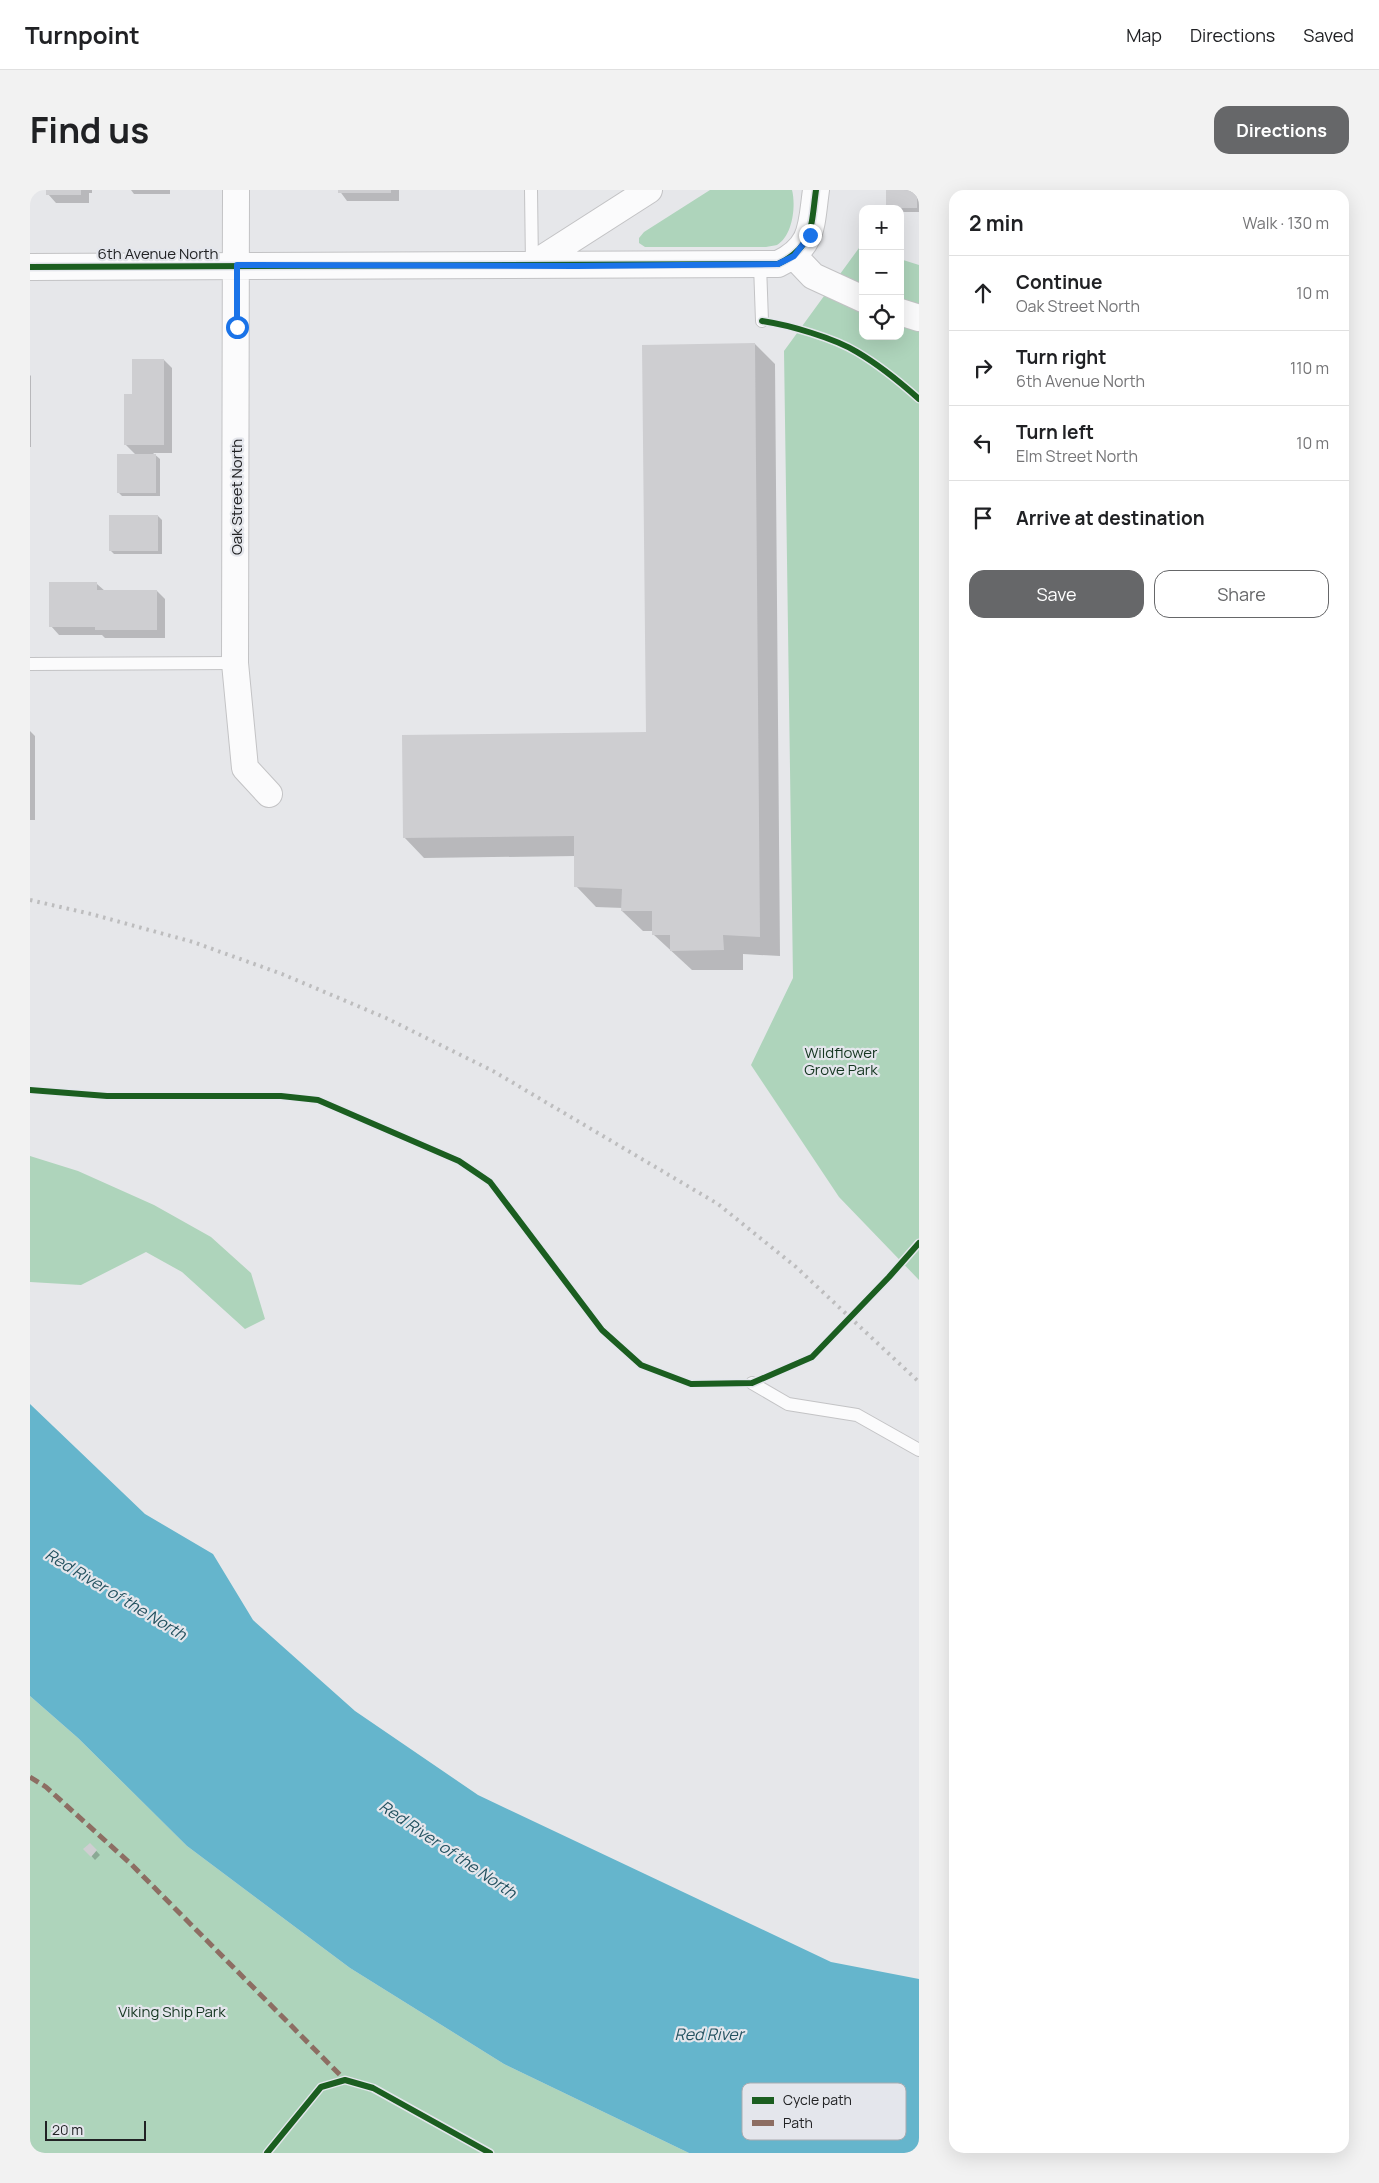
<!DOCTYPE html>
<meta charset="utf-8">
<style>
:root{--surface:#fff;--page:#f2f2f2;--text:#202124;--muted:#757577;--line:#e0e0e0;--accent:#666769}
body{margin:0;font-family:Manrope,sans-serif;background:var(--page);color:var(--text)}
.controls{position:absolute;right:15px;top:15px;display:grid;overflow:hidden;border-radius:10px;box-shadow:0 5px 20px #0002}
.controls button{width:45px;height:45px;display:grid;place-items:center;padding:0;border:0;border-bottom:1px solid var(--line);background:var(--surface);color:var(--text);font:25px sans-serif}
.scale{position:absolute;left:15px;bottom:12px;width:101px;box-sizing:border-box;padding-left:5px;border:2px solid #212224;border-top:0;font-size:14px;line-height:18px;white-space:nowrap;color:#212224;-webkit-text-stroke:4px #e4e6ec;paint-order:stroke}
.stop{position:absolute;width:15px;height:15px;margin:-11px;border:4px solid #1a73e8;border-radius:50%;background:#fff}
.stop.end{background:#1a73e8;border-color:#fff;box-shadow:0 1px 5px #0008}
.list{margin:0;padding:0;list-style:none}
h2{display:flex;justify-content:space-between;align-items:center;height:65px;margin:0;padding:0 20px;font-size:21px}
h2 small{font-size:16px;font-weight:400;color:var(--muted)}
.list li{display:grid;grid-template-columns:32px 1fr auto;gap:15px;align-items:center;box-sizing:border-box;height:75px;padding:0 20px;border-top:1px solid var(--line)}
.list b{display:block;font-size:19px;white-space:nowrap}
.list p{margin:0;font-size:16px;white-space:nowrap;color:var(--muted)}
.list em{font-size:16px;font-style:normal;color:var(--muted)}
.actions{display:flex;gap:10px;padding:15px 20px}
.actions a{flex:1;padding:11px 0;border:1px solid var(--accent);border-radius:15px;text-align:center;font-size:18px;color:var(--accent)}
.actions .main{background:var(--accent);color:#fff}
.icon{flex:none;width:28px;height:28px;fill:none;stroke:currentColor;stroke-width:2;stroke-linecap:round;stroke-linejoin:round}
.map{position:relative;flex:none;width:889px;height:1963px;overflow:hidden;border-radius:15px}
header{display:flex;align-items:center;gap:30px;box-sizing:border-box;height:70px;padding:0 25px;background:var(--surface);border-bottom:1px solid var(--line)}
header strong{font-size:24px}
nav{display:flex;gap:28px;margin-inline-start:auto;font-size:18px}
.intro{display:flex;align-items:center;justify-content:space-between;box-sizing:border-box;height:120px;padding:0 30px}
h1{margin:0;font-size:35px}
.button{padding:12px 22px;border-radius:15px;background:var(--accent);color:#fff;font-size:18px;font-weight:700}
main{display:flex;gap:30px;padding:0 30px}
aside{flex:1;background:var(--surface);border-radius:15px;box-shadow:0 5px 20px #0002}
.map>svg:first-child{display:block}
.green{fill:#aed4bb}
.water{fill:#65b5cc}
.shadow{fill:#0003}
.building{fill:#ceced1}
.lines{fill:none;stroke-linecap:round;stroke-linejoin:round}
.service-casing{stroke:#c3c3c5;stroke-width:14}
.minor-casing{stroke:#c3c3c5;stroke-width:28}
.service{stroke:#fbfbfc;stroke-width:12}
.minor{stroke:#fbfbfc;stroke-width:26}
.rail{stroke:#bdbdbe;stroke-width:4;stroke-dasharray:2.5 5;stroke-linecap:butt}
.quiet{stroke:#8d6e63;stroke-width:5;stroke-dasharray:10 5;stroke-linecap:butt}
.cycleway-casing{stroke:#e4e6ec;stroke-width:9}
.cycleway{stroke:#1b5e20;stroke-width:6}
.route{stroke:#1a73e8;stroke-width:6}
.labels{text-anchor:middle;dominant-baseline:central;stroke-width:4.5;stroke-linejoin:round;paint-order:stroke}
.street-label{font-size:15px;fill:#212224;stroke:#e4e6ec}
.park-label{font-size:15px;fill:#153621;stroke:#e4e6ec}
.water-label{font-size:16px;font-style:italic;fill:#245260;stroke:#e4e6ec}
.key{fill:#e4e6ec;stroke:#aaabb0;stroke-width:1}
.key-label{font-size:14px;fill:#212224}
</style>
<header>
<strong>Turnpoint</strong>
<nav><a>Map</a><a>Directions</a><a>Saved</a></nav>
</header>
<div class="intro"><h1>Find us</h1><a class="button">Directions</a></div>
<main>
<div class="map">
<svg width="889" height="1963" viewBox="0 0 889 1963">
<rect width="100%" height="100%" fill="#e6e7ea"/>
<path class="green" d="M680 0H762C766 15 763 46 747 55 744 56 739 56 736 57H615L609 53V48L614 42Z
M829 58 833 59V146H870V69L889 75V1090L809 1007 721 875 763 788 754 161Z
M0 966 48 981 124 1015 181 1047 221 1083 235 1129 215 1139 152 1082 116 1062 51 1095 0 1092Z
M0 1506 48 1548 157 1656 320 1778 474 1874 659 1963H0Z"/>
<path class="water" d="M0 1214 115 1324 183 1364 223 1430 325 1521 448 1605 801 1772 889 1789V1963H659L474 1874 320 1778 157 1656 48 1548 0 1506Z"/>
<path class="shadow" d="M17 0H62V3H59V13H26L18 4Z
M101 0H140V4H104Z
M309 0H369V11H317Z
M857 0H889V22H870V19H858Z
M725 154 745 174 750 766 713 764V780H662L624 745V741H613L592 721 593 718 566 717 546 696V666L394 668 374 647 617 543Z
M134 170 142 178V263H123L130 269V306H92L88 302 106 265 95 254 103 205Z
M0 185 1 186V257H0Z
M128 326 132 330V364H84L80 360Z
M67 394 75 401H127L135 409V448H75L72 445H29L21 436Z
M0 541 5 546V630H0Z
M60 1654 70 1665 65 1670 55 1659Z"/>
<path class="building" d="M16 0H51V5H16Z
M308 0H361V3H308Z
M856 0H887V18H856Z
M725 153 730 747 693 745 694 760 640 761V745H622V721H591L592 699 544 697V646L373 648 372 545 616 542 612 155Z
M102 169H134V255H94V204H102Z
M87 264H126V303H87Z
M79 325H128V361H79Z
M19 392H67V400H127V440H65V437H19Z
M60 1653 67 1660 61 1667 53 1659Z"/>
<g class="lines">
<defs>
<path id="service" d="M501 0 502 75
M730 75 732 131
M0 474 205 473
M722 1193 758 1214 827 1225 889 1260"/>
<path id="minor" d="M206 0 205 473 215 578 239 604
M764 66 783 86 833 109
M502 75 619 0
M0 77 748 74C784 57 781 35 786 0
M870 122 889 128"/>
</defs>
<use href="#service" class="service-casing"/>
<use href="#minor" class="minor-casing"/>
<use href="#service" class="service"/>
<use href="#minor" class="minor"/>
<path class="rail" d="M0 710 61 724 163 752 252 784 356 828 463 881 688 1014 766 1077 889 1192"/>
<path class="quiet" d="M0 1587 16 1597 102 1675 315 1890"/>
<defs>
<path id="cycleway" d="M0 77 748 74C784 57 781 35 786 0
M732 131C759 135 804 148 827 162 849 175 870 192 889 209
M0 900 77 906H251L288 910 429 971 460 992 572 1140 611 1175 661 1194 722 1193 782 1167 859 1087 889 1053
M237 1963 291 1897 315 1890 343 1898 460 1963"/>
</defs>
<use href="#cycleway" class="cycleway-casing"/>
<use href="#cycleway" class="cycleway"/>
</g>
<g class="lines">
<path class="route" d="M207 137V75L546 76 748 74 764 66 780 45"/>
</g>
<g class="labels">
<g class="street-label">
<text x="128" y="63">6th Avenue North</text>
<text transform="translate(206 307) rotate(-90)">Oak Street North</text>
</g>
<g class="park-label">
<text x="811" y="862">Wildflower<tspan x="811" dy="17">Grove Park</tspan></text>
<text x="142" y="1821">Viking Ship Park</text>
</g>
<g class="water-label">
<text transform="translate(86 1404) rotate(31)">Red River of the North</text>
<text transform="translate(418 1659) rotate(34)">Red River of the North</text>
<text x="679" y="1844">Red River</text>
</g>
</g>
<rect x="712" y="1893" width="164" height="57" rx="8" class="key"/>
<rect x="722" y="1907" width="22" height="7" fill="#1b5e20"/>
<rect x="722" y="1930" width="22" height="6" fill="#8d6e63"/>
<g class="key-label">
<text x="753" y="1915">Cycle path</text>
<text x="753" y="1938">Path</text>
</g>
</svg>
<div class="controls">
<button>+</button>
<button>−</button>
<button><svg class="icon" aria-label="locate" viewBox="0 0 24 24"><circle cx="12" cy="12" r="6"/><path d="M12 2v4M12 18v4M2 12h4M18 12h4"/></svg></button>
</div>
<div class="scale">20 m</div>
<div class="stop" style="left:207px;top:137px"></div>
<div class="stop end" style="left:780px;top:45px"></div>
</div>
<aside>
<h2>2 min<small>Walk · 130 m</small></h2>
<ul class="list">
<li><svg class="icon" aria-label="ahead" viewBox="0 0 24 24"><path d="M12 20V5M6 11l6-6 6 6"/></svg><div><b>Continue</b><p>Oak Street North</p></div><em>10 m</em></li>
<li><svg class="icon" aria-label="right" viewBox="0 0 24 24"><path d="M7 20v-9h11M14 6l5 5-5 5"/></svg><div><b>Turn right</b><p>6th Avenue North</p></div><em>110 m</em></li>
<li><svg class="icon" aria-label="left" viewBox="0 0 24 24"><path d="M17 20v-9H6M10 6l-5 5 5 5"/></svg><div><b>Turn left</b><p>Elm Street North</p></div><em>10 m</em></li>
<li><svg class="icon" aria-label="arrive" viewBox="0 0 24 24"><path d="M6 21V4h12l-3 4 3 4H6"/></svg><div><b>Arrive at destination</b></div></li>
</ul>
<div class="actions"><a class="main">Save</a><a>Share</a></div>
</aside>
</main>
